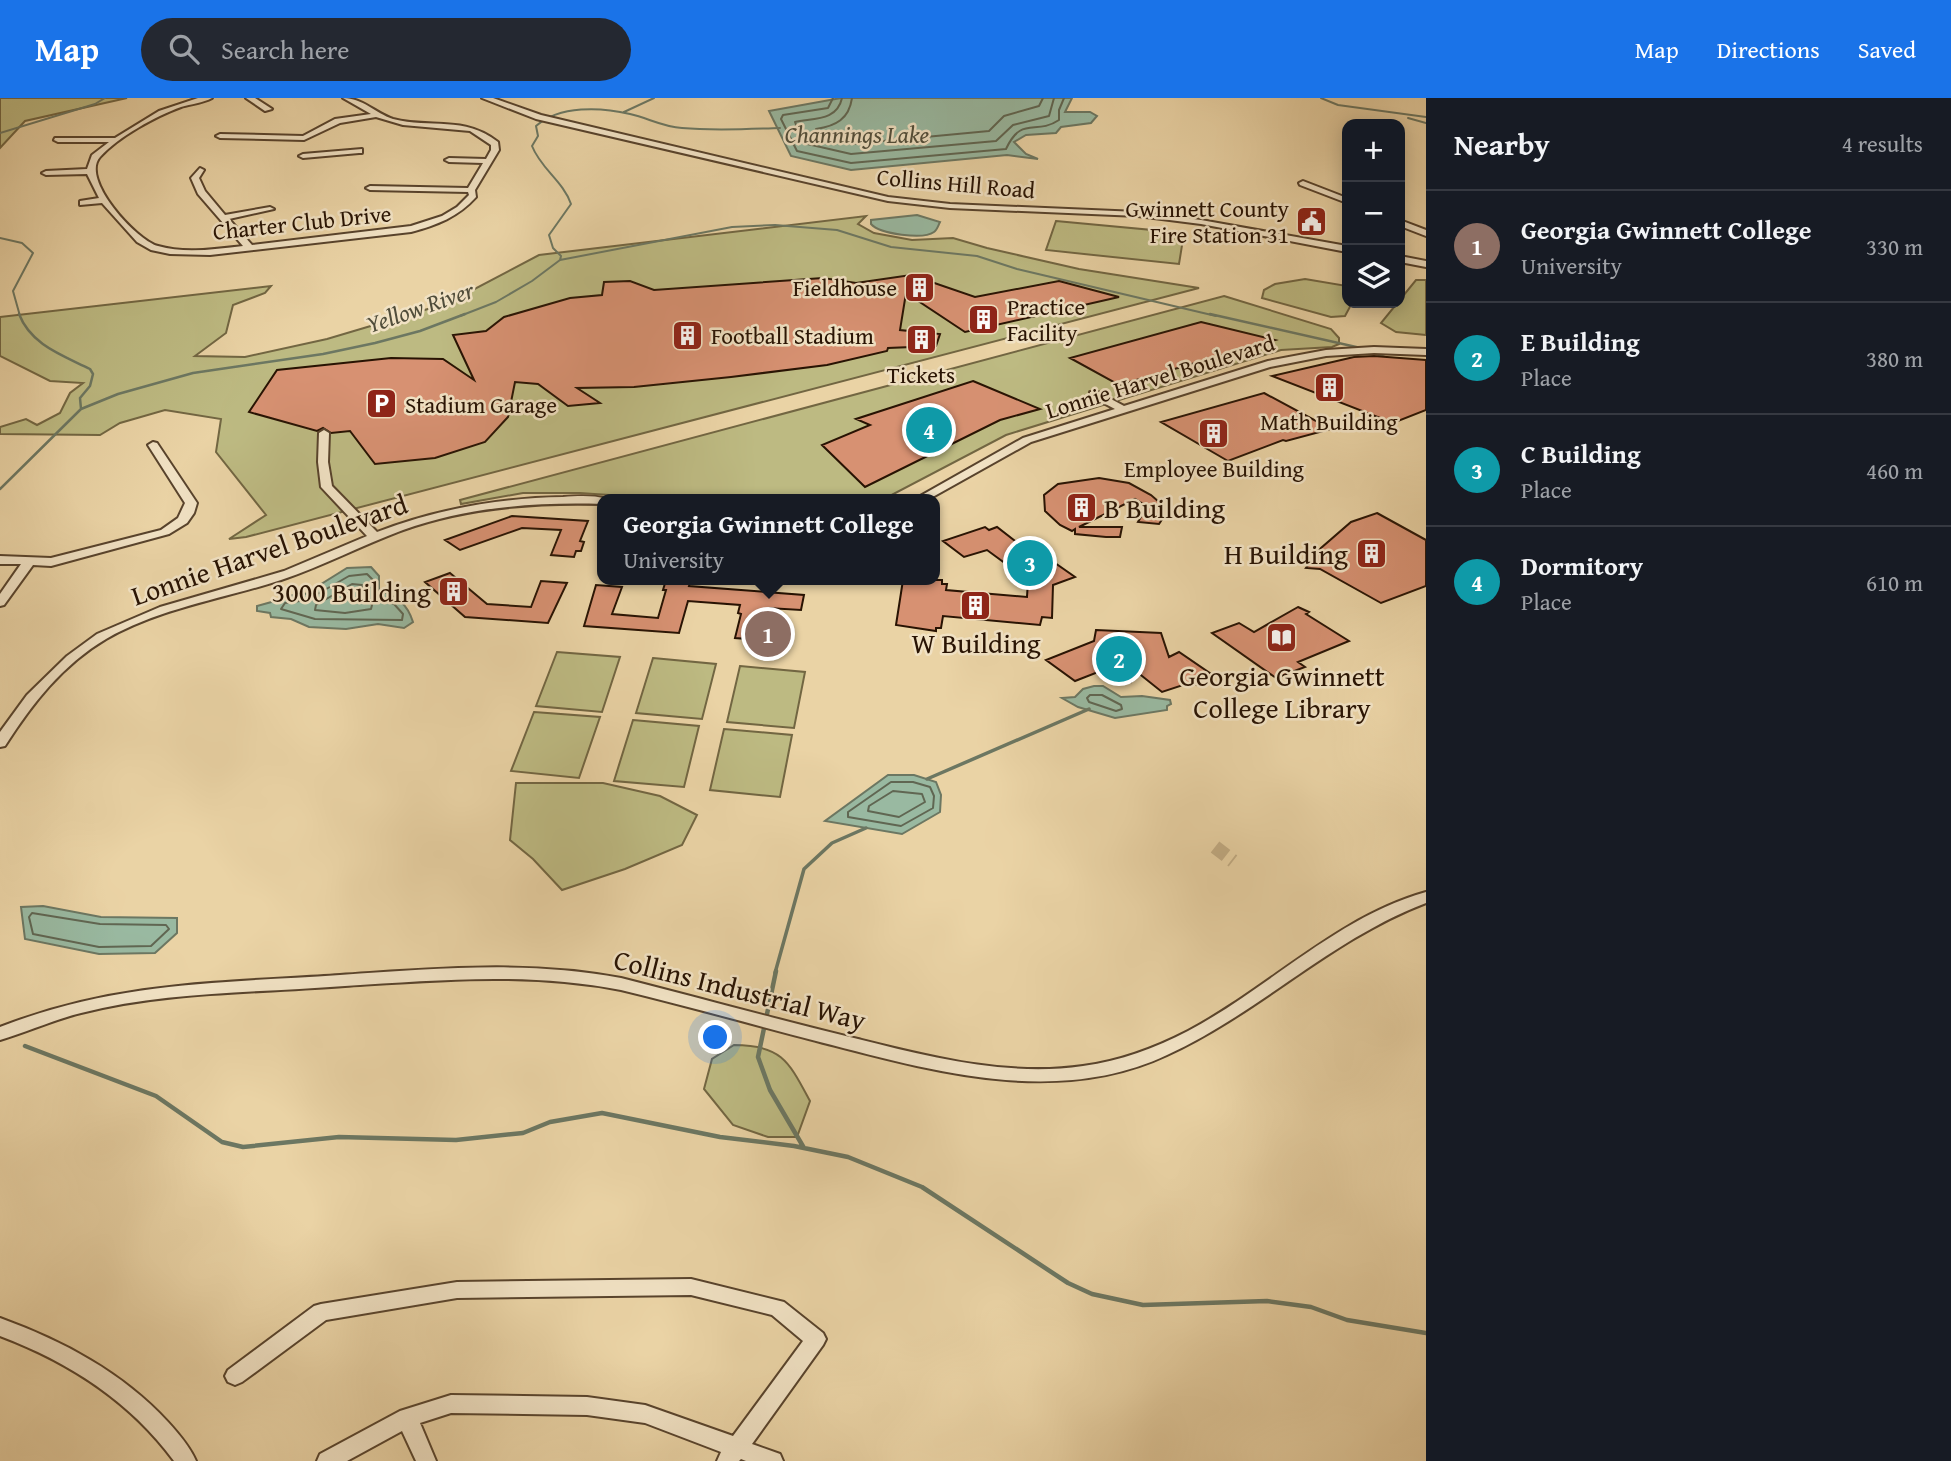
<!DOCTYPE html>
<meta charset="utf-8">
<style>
:root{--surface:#171b24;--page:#242831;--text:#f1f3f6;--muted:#9ea1a6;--line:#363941;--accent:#1a73e8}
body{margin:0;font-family:"Gentium Book Plus",serif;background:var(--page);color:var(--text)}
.controls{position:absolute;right:21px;top:21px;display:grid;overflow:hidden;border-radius:14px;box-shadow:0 4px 18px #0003}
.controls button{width:63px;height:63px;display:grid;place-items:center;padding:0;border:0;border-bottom:2px solid var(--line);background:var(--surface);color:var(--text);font:35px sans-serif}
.you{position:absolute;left:716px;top:940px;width:24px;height:24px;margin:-18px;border:5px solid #fff;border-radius:50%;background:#1a73e8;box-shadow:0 0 0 10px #1a73e833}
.badge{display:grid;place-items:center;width:46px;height:46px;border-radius:50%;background:var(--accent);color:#fff;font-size:23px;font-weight:700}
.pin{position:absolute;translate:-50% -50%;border:4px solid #fff;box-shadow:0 2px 7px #0006}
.popup{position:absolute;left:597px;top:396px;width:343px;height:91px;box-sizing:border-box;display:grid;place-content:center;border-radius:14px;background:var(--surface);filter:drop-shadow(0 2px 5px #0005);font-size:23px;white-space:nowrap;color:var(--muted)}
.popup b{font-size:26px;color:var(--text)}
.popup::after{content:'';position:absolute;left:50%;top:100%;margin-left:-14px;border:14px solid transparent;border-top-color:var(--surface)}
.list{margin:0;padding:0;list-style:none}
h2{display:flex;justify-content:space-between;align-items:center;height:91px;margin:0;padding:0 28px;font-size:30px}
h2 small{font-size:23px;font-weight:400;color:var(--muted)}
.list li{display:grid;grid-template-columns:46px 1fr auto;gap:21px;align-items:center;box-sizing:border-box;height:112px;padding:0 28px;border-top:2px solid var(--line)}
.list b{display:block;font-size:26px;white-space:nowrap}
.list p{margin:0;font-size:23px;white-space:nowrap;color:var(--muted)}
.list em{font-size:23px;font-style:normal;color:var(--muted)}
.icon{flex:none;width:38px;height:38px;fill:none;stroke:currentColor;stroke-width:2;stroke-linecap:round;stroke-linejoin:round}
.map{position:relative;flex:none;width:1426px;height:1363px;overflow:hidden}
header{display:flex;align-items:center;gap:42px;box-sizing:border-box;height:98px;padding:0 35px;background:var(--accent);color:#fff}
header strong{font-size:33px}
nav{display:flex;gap:38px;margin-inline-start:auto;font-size:24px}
.search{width:490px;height:63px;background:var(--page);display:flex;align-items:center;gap:18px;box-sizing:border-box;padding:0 24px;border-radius:38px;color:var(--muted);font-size:26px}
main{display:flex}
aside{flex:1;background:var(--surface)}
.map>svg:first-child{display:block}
.green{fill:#bdba82;stroke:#726642;stroke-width:2}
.water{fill:#99b9a1;stroke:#6c7762;stroke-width:2}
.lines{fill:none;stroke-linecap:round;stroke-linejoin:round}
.shore{stroke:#606652;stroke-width:2}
.stream-far3{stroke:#6c7762;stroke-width:2}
.stream-far2{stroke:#6c7762;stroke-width:2.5}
.stream-far1{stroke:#6c7762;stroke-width:3.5}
.stream{stroke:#6c7762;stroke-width:4.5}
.building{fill:#d79172;stroke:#281303;stroke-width:2}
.minor-tunnel{stroke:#c3ad85;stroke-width:14;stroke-dasharray:14 7;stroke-linecap:butt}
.minor-casing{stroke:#58432c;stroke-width:4}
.minor{fill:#f1e2c4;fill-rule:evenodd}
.labels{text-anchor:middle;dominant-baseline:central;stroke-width:5;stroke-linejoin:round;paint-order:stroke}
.far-street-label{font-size:23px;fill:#281303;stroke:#f1e2c4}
.far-poi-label{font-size:23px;fill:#281303;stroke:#f1e2c4;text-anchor:start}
.far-water-label{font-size:24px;font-style:italic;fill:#504d3a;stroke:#f1e2c4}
.poi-label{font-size:28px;fill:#281303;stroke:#f1e2c4;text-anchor:end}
.street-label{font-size:28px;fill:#281303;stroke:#f1e2c4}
</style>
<header>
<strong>Map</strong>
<div class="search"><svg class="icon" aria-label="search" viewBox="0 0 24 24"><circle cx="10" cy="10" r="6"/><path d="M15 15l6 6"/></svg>Search here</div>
<nav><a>Map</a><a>Directions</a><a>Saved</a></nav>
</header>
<main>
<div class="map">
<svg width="1426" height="1363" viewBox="0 0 1426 1363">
<rect width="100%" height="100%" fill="#ead3a5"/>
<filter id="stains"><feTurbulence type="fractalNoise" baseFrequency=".00286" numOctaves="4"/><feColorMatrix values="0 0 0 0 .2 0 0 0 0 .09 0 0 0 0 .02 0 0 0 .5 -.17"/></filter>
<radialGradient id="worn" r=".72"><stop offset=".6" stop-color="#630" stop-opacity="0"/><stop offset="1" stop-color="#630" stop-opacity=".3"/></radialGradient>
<path class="green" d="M0 0H127L25 23 0 50Z
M866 118 858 126 874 135 912 142 953 140 987 150 1079 171 1199 190 246 439 229 441 266 417 216 354 221 321 165 312 120 325 100 337 0 336V329L26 321 37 327 60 315 70 295 83 285 50 283 0 258V219L271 188 265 195 233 207 226 235 195 258 245 259 327 241 448 205 539 157Z
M1056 123 1184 135 1179 166 1046 152Z
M1305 181 1347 188V205H1352L1345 218 1331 219 1262 200 1264 192 1275 186Z
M1416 182H1426V237L1396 234 1381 225Z
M1224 198 1331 231 1339 240V246L1332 249 1281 252 1006 337 884 401H667L580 395H523L461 406 460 402Z
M557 554 620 559 602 614 536 608Z
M653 560 716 566 702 621 636 615Z
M740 568 805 574 794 630 727 624Z
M534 614 600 619 579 680 511 673Z
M633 622 699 628 684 689 614 683Z
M724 631 792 637 780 699 710 692Z
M516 685H603L660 698 697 717 682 747 625 771 562 792 533 761 510 742Z
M734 947C782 947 789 964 810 1003L797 1039H768L733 1027 704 991 712 961Z"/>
<path class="water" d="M841 0H1072L1065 14H1090L1097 18 1091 25 1061 29 1056 35 1026 37 1014 44 1026 56 1038 61 1007 57 851 72 791 58 769 13Z
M917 117 940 124C938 128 937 132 934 134 923 142 880 136 871 126V122Z
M371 469 379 478V492C397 499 407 505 413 524L404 530 378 526 346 531 309 529 291 521 271 519 270 515 257 513V508L275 503 283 498 305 496 347 470Z
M1094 588H1103L1121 599 1142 598 1170 602 1171 606 1167 608V612L1115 620 1078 609 1062 600 1075 599 1083 591Z
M888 677H914L936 684 941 697 940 714 902 736 825 723Z
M43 808 101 819 177 820V835L155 855 99 856 25 841 21 809Z"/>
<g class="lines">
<path class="shore" d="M833 0 828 10 783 17 781 21 797 53 851 65 1006 51C1022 17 1035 38 1059 22V12L1064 0
M842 0C837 23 814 20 795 24L803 45 851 56 996 43 1013 27 1049 18 1054 0
M852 0C849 21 836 28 816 31L815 37 851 46 989 33 1004 18 1039 8 1043 0
M367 476 372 481 374 496 394 506 403 516 402 522 315 521 281 511 285 505 307 502 349 478Z
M352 486 362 487 365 498 372 507 371 511 345 515 315 512 316 507Z
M1090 597H1102L1121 607 1122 611 1116 613 1089 604 1087 600Z
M891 684H913L930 689 934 698 933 710 901 728 848 719V714Z
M893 693 922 696 925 704 899 719 868 713 869 708Z
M32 815 100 826 166 827 169 831 151 848 99 849 33 836 29 819Z"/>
<path class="stream-far3" d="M1321 0 1338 7 1426 19
M624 14 654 0
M1408 20 1426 25
M0 35 95 6 105 0
M0 140 22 145 33 155 13 193 20 218
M560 162 561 158 553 150 549 137 571 106C563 83 541 71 532 48L538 38 536 28C560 7 601 9 630 16 648 20 663 29 682 30 715 33 747 31 780 30
M460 218 496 204 532 183 560 162 732 129 775 127 837 132 891 149 977 158 1017 171 1216 218"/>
<path class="stream-far2" d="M19 216C31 247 62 257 90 271L93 276 90 288 80 300 81 311
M1210 216 1365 251
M1372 254 1387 260
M0 391 81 311 118 296 193 275 323 256 375 245 420 233 465 216"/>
<path class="stream-far1" d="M927 681 1089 611
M775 875 804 771 832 745 866 730"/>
<path class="stream" d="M776 873 758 959 770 992 804 1050
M25 948 156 998 222 1044 243 1049 339 1039 456 1042 523 1035 550 1024 602 1015 720 1039 794 1048 848 1059 922 1089 1068 1185 1092 1196 1143 1207 1267 1203 1311 1209 1347 1222 1426 1235"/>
</g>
<path class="building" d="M911 177 975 199 1059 183 1119 199 965 234 906 195 900 232 940 236 936 248 888 250 887 253 827 267 731 279 634 289 577 290 600 305 568 308 538 286 515 284 508 319 485 344 435 360 375 366 350 333 331 335 323 330 317 333 249 314 277 272 391 260 443 261 474 282 453 237 486 233 504 219 570 200 602 197 604 184 630 183 654 192 823 180 856 185Z
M1201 224 1275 242 1119 287 1070 260Z
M1374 258 1426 262V312L1393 325 1272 278 1354 259Z
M973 283 1040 311 1000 322 865 389 822 347 870 327 856 321Z
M1264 295 1331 331 1286 343 1283 342 1228 363 1161 324Z
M1099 380 1129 385 1151 397 1159 404 1163 420 1159 426 1138 424 1145 412 1143 406 1135 401 1079 429H1122L1120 439H1106L1075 436V431L1072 433 1060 427 1045 413 1044 397 1058 386Z
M1377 415 1426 442V488L1381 505 1320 471 1306 470 1321 450 1351 424Z
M512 418 588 423 580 443 584 444 581 453H576L574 459 551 457 561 432 522 430 460 452 445 442Z
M985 429 989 432 997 429 1019 446 1025 444 1075 479 1053 487 1052 520 1042 519 1040 527 943 518 941 530H936V533L896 527 903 482H942V486H947L946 492 1027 499 1028 482 987 452 964 459 943 443Z
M450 475 487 506 531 509 541 483 567 485 548 525 465 519 425 484Z
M666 482H691L689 488 804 497 801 512 768 510 761 542 735 540 741 516 738 515 740 507 688 503 679 535 584 528 596 487 622 489 612 516 658 520 666 492H663Z
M1298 509 1309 514 1306 516 1349 543 1298 564 1305 569 1276 580 1212 535 1239 525 1254 534Z
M1096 532 1161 535 1169 559 1179 554 1214 578 1197 587 1192 584 1162 594 1137 574 1131 584 1103 572 1075 583 1046 562 1094 543Z"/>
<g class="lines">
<path class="minor-tunnel" d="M1215 749 1233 763"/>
<defs>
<path id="minor" d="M198 0H212C203 5 191 6 181 9 156 18 118 39 100 59 80 81 136 142 158 148 185 156 216 151 243 148L198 96 191 80 200 70 204 72 199 80 205 93 225 117 270 109 274 111 229 121 252 147 411 128 442 118 457 109 469 97 468 94 370 92 366 90 370 88 468 90 483 65 449 64 445 62 449 60 486 61 491 52V47L470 33 403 27 376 19 340 25 304 42 220 40 216 38 220 36 303 38 335 21 371 16 343 0C363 0 375 15 393 21 431 31 464 17 498 44L499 52 475 92 476 99C458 119 437 127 411 134L210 157 170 156 151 152 137 144 102 105 80 107V103L99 100 87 76 46 77 42 75 46 73 87 71 92 57 109 44H58L54 42 55 40H115L159 13Z
M246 0H255L272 11 265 13Z
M482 0H493L541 17 888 99 950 106 1138 114 1201 122 1347 148V154L1201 126 1138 118 950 110 888 103 536 21Z
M362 51V55H359L303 60 299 58 303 56Z
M1303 83 1347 100V105L1300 87 1299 85Z
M1400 122 1426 132V138L1400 128Z
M1400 158 1426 163V169L1400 164Z
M1374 249 1426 251V257L1374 255 1326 258 1270 269 1031 344 929 401H915L1023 340 1115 311 1090 298V294H1098L1124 308 1268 263 1326 252Z
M324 332 329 335 328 364 332 388 377 434C437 411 499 400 563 399 577 398 594 397 606 401H602V406C535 404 467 409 403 432 362 447 323 468 281 482 223 501 160 510 106 541 62 567 32 606 5 648L0 649V634L27 597 67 558 97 536 160 509 284 473 367 438 321 389 318 364 319 335Z
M153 344 157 345 197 405 194 415 187 425 169 436 51 468 33 467 4 507 0 508V496L21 466H0V458L51 460 161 432 178 420 185 405 148 347Z
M1426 794V805C1331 841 1259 915 1167 957 1057 1009 932 973 820 944 754 927 688 908 621 892 529 874 438 882 345 888 257 895 167 893 81 915 53 922 27 934 0 942V929C115 884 219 885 340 877 435 871 527 862 621 880 700 900 779 922 858 941 930 959 1008 979 1083 968 1121 963 1155 950 1188 933 1269 890 1337 819 1426 794Z
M691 1181 784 1204 823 1235 826 1241 823 1247 752 1346 780 1356 783 1363H746L741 1361 739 1363H717L721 1354 645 1325 587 1317 451 1315 420 1325 436 1363H416L402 1333 347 1363H317L320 1356 400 1313 451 1297 587 1299 645 1307 733 1338 803 1243 772 1217 691 1197 457 1200 326 1222 242 1284 235 1287 228 1284 225 1278 228 1272 314 1208 321 1206 457 1184Z
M0 1220C63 1243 122 1274 168 1324 179 1336 190 1349 196 1363H174C130 1303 69 1264 0 1238Z"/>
</defs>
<use href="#minor" class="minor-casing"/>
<use href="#minor" class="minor"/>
</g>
<defs>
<symbol id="civic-square" viewBox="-11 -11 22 22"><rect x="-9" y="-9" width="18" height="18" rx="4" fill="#8f2418" stroke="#f1e2c4"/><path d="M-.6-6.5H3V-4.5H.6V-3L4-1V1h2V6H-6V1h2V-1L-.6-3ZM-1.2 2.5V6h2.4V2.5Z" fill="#fff"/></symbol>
<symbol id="building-square" viewBox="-11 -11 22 22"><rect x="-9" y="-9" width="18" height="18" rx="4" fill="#8f2418" stroke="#f1e2c4"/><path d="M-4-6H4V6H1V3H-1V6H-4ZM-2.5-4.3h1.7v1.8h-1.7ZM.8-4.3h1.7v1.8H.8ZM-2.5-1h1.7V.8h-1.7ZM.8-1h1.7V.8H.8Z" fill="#fff"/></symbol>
<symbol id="parking-square" viewBox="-11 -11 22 22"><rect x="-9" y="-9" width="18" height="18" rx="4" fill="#8f2418" stroke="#f1e2c4"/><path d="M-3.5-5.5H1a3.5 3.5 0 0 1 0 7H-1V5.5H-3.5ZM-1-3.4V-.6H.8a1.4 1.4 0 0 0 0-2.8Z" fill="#fff"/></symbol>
<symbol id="library-square" viewBox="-11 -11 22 22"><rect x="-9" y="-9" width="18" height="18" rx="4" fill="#8f2418" stroke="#f1e2c4"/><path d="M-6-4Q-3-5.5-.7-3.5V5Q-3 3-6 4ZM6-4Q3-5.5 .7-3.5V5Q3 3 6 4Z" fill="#fff"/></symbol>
</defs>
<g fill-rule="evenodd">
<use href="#civic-square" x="1294" y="106" width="35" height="35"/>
<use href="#building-square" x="902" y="172" width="35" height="35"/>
<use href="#building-square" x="966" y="204" width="35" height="35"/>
<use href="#building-square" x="670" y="220" width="35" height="35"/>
<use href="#building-square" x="904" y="224" width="35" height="35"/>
<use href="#building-square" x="1312" y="272" width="35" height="35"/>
<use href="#parking-square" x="364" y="288" width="35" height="35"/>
<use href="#building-square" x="1196" y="318" width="35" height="35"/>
<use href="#building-square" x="1064" y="392" width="35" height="35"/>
<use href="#building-square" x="1354" y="438" width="35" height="35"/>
<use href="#building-square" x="436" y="476" width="35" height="35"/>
<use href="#building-square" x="958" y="490" width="35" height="35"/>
<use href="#library-square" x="1264" y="522" width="35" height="35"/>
</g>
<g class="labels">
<g class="far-street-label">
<text transform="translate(956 85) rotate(5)">Collins Hill Road</text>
<text transform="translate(302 124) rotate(-6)">Charter Club Drive</text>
<text transform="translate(1160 278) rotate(-17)">Lonnie Harvel Boulevard</text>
</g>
<g class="far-poi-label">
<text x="1289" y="110" text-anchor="end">Gwinnett County<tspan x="1289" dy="26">Fire Station 31</tspan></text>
<text x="897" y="189" text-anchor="end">Fieldhouse</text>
<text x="1007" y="208">Practice<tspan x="1007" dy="26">Facility</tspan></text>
<text x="711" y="237">Football Stadium</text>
<text x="921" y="276" text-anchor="middle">Tickets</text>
<text x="405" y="306">Stadium Garage</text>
<text x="1329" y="323" text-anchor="middle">Math Building</text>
<text x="1214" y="370" text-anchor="middle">Employee Building</text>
</g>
<g class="far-water-label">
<text x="857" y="36">Channings Lake</text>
<text transform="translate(420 209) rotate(-19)">Yellow River</text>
</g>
<g class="poi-label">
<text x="1104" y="409" text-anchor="start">B Building</text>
<text x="1348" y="455">H Building</text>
<text x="431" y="493">3000 Building</text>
<text x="976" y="544" text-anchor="middle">W Building</text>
<text x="1282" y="577" text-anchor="middle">Georgia Gwinnett<tspan x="1282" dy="32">College Library</tspan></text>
</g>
<g class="street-label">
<text transform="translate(269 451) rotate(-19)">Lonnie Harvel Boulevard</text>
<text transform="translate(740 891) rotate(14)">Collins Industrial Way</text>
</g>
</g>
<rect width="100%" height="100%" filter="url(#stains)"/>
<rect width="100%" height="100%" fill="url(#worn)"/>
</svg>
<div class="controls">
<button>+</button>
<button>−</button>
<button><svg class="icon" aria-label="layers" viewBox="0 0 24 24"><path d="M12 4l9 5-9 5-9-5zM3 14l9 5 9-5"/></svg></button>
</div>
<div class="you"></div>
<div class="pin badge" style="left:768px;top:536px;background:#8d6e63">1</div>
<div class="popup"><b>Georgia Gwinnett College</b>University</div>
<div class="pin badge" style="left:1119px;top:561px;background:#0f9aa8">2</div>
<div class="pin badge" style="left:1030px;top:465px;background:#0f9aa8">3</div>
<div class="pin badge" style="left:929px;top:332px;background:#0f9aa8">4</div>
</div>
<aside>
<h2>Nearby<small>4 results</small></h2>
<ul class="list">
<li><span class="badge" style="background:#8d6e63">1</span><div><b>Georgia Gwinnett College</b><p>University</p></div><em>330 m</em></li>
<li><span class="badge" style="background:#0f9aa8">2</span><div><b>E Building</b><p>Place</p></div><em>380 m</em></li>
<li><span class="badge" style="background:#0f9aa8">3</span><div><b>C Building</b><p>Place</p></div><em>460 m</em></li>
<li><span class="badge" style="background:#0f9aa8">4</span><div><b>Dormitory</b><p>Place</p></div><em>610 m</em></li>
</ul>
</aside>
</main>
